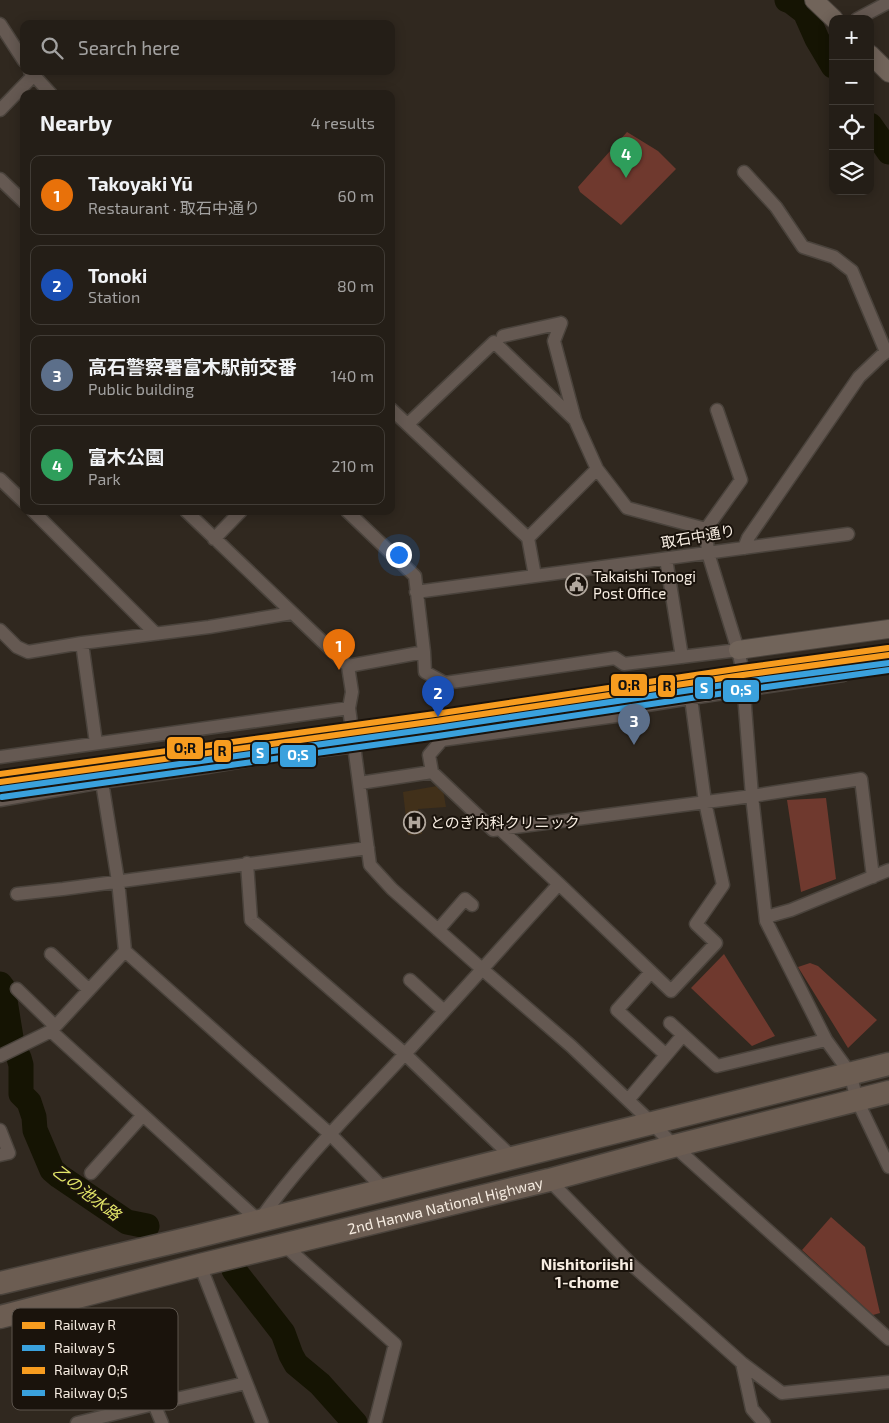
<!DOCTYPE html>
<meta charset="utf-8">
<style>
:root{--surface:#241e17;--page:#302b24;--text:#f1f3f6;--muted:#a3a2a1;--line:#413c36;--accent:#db2777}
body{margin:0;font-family:"Exo 2","Noto Sans JP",sans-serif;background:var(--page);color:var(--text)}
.controls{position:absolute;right:15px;top:15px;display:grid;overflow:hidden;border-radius:10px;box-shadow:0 2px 12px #0003}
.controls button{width:45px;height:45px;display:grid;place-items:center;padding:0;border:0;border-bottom:1px solid var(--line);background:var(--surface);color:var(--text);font:25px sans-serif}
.you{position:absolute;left:398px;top:554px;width:18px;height:18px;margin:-12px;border:4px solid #fff;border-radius:50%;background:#1a73e8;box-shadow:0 0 0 8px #1a73e833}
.badge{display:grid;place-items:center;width:32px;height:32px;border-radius:50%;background:var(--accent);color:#fff;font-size:16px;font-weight:700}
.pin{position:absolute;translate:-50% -41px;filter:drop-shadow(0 1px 2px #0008)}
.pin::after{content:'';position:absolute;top:26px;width:18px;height:15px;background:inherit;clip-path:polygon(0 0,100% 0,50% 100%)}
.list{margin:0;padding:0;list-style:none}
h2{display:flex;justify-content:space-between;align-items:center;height:65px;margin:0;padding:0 20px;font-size:21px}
h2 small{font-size:16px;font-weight:400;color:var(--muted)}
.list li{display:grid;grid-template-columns:32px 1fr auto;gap:15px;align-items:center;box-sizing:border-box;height:80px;margin:0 10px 10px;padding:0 10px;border:1px solid var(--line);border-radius:10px}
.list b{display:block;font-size:19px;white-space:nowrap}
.list p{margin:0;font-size:16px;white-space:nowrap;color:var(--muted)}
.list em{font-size:16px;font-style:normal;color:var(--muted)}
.icon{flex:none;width:28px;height:28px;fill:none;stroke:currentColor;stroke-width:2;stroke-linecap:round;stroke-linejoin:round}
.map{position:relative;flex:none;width:889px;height:1423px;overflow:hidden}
.search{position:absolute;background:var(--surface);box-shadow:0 2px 12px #0003;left:20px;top:20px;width:375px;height:55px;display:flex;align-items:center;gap:12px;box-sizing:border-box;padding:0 18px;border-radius:10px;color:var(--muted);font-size:19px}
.panel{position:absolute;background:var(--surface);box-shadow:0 2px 12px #0003;left:20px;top:90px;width:375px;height:425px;border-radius:10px}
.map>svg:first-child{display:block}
.built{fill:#41301a}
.green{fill:#6f392e}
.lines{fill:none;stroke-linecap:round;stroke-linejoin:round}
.river{stroke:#151403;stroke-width:25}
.street-casing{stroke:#4a433c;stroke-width:15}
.secondary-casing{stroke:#4a433c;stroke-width:20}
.highway-casing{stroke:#4a433c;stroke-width:25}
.street{stroke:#655952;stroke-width:12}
.secondary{stroke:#71645a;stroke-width:18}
.highway{stroke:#6c5d52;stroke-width:22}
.rail-1-casing{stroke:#1a130c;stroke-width:10}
.rail-2-casing{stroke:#1a130c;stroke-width:10}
.rail-3-casing{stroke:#1a130c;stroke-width:10}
.rail-4-casing{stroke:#1a130c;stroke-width:10}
.rail-1{stroke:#f79c1f;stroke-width:6}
.rail-2{stroke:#3aa1dd;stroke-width:6}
.rail-3{stroke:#f79c1f;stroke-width:6}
.rail-4{stroke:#3aa1dd;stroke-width:6}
.labels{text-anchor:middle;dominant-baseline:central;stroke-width:4;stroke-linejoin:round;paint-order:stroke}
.street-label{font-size:15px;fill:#f6ece1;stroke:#1a130c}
.poi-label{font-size:15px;fill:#f6ece1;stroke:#1a130c;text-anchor:start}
.water-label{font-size:16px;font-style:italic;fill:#e2e568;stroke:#1a130c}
.neighbourhood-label{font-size:16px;font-weight:bold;fill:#f6ece1;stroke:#1a130c}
.key{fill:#1a130c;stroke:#5c544c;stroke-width:1}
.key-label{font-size:14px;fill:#f6ece1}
.line-badge{stroke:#1a130c;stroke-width:2}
.badge-label{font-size:14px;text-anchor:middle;font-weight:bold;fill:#fff}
.pale-badge-label{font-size:14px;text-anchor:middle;font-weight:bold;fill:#111}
</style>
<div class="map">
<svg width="889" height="1423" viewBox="0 0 889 1423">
<rect width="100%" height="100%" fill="#30281f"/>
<path class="built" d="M437 786 439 790H443L446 807 418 809 422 834 408 835 403 792Z"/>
<path class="green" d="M627 132 658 151 676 169 621 225 580 192 578 187Z
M826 798 836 879 801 892 787 800Z
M724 954 775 1036 752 1046 691 988Z
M810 963 818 966 877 1020 848 1048 798 967Z
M831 1217 865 1247 880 1313 873 1315 802 1250Z"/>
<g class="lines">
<path class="river" d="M787 0 792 2 805 12 817 39 833 66
M870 125 889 152
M0 984 3 988 12 1044
M19 1058 21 1065V1094L29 1102 34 1117 35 1130 52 1170 59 1176 127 1222 147 1226
M234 1270 283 1333 291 1355 296 1364 320 1384 355 1423"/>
<defs>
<path id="street" d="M857 19 889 2
M0 24 24 61
M30 71 51 94
M0 110 33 76
M744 172 776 207 803 247 834 257 852 271 886 352
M0 179 24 202
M561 323 554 341 575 420
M503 336 561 323
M391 409 528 538 535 576
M408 424 494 342 575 420 597 469 627 508 706 529 708 553 738 650 742 668 752 796 766 921 826 1040 850 1073 857 1100 889 1167
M0 479 24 502
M33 511 155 633
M186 511 348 666 352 692 349 708 370 865 392 889 482 969 571 1046 652 1123 674 1146 889 1339
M347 511 415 576 424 652 348 666
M706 529 741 480 717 410
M528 538 597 469
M214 539 241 511
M744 548 748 538 859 377 881 356 889 350
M666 559 682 657
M416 592 848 534
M0 630 17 647 28 652 82 643 209 627 292 613
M82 643 96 743
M424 652 425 672 445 683 615 658 624 664 738 650
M0 757 349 708
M432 772 429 755 442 740 623 715 647 705 691 698
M102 782 118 881 125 951 330 1134 384 1189
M360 783 432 772 493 830 752 796 861 779 873 877
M0 800 102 782 207 767 261 758 355 746
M500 829 559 884 671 991 716 943 696 924 723 885 705 802 691 698 843 675
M247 863 251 920 405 1054 513 1158
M17 894 63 889 368 848
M766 917 791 910 889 870
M438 930 465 899 472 905
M125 951 51 1031 259 1221C301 1161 354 1109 404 1055 456 999 507 941 559 884
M51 954 89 990
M651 972 617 1010 666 1055
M410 980 444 1011
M17 989 55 1026
M670 1023 717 1066 826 1040
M0 1056 51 1031
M628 1100 683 1035
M0 1130 9 1153 0 1155
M91 1173 143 1115
M549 1180 631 1264 742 1363 752 1409 764 1423
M284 1245 395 1344 375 1423
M200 1265 262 1423
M742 1363 782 1393 889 1382
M154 1404 162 1423
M77 1423 154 1404 246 1383"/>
<path id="secondary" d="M814 0 834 19
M870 54 889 73
M738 650 889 629"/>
<g id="highway">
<path d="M0 1283 195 1237 889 1064"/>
<path id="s1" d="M0 1317 200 1265 549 1180 674 1146 889 1092"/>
</g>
</defs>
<use href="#street" class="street-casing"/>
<use href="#secondary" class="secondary-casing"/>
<use href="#highway" class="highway-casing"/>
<use href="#street" class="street"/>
<use href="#secondary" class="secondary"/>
<use href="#highway" class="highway"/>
<defs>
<path id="rail-1" d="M0 782 436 721 743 675 889 655"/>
<path id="rail-2" d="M1 789 437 728 744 682 889 663"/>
<path id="rail-3" d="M0 774 435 714 742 668 888 648"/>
<path id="rail-4" d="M2 797 438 736 745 690 889 670"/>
</defs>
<use href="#rail-1" class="rail-1-casing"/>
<use href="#rail-2" class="rail-2-casing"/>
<use href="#rail-3" class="rail-3-casing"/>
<use href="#rail-4" class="rail-4-casing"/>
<use href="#rail-1" class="rail-1"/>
<use href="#rail-2" class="rail-2"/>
<use href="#rail-3" class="rail-3"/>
<use href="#rail-4" class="rail-4"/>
</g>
<defs>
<symbol id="civic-ring" viewBox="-11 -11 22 22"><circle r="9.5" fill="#1a130c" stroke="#b1a79d" stroke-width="1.5"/><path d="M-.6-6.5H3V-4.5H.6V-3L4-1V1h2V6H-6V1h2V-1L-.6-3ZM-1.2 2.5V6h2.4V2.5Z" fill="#b1a79d"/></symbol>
<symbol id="hospital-ring" viewBox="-11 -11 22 22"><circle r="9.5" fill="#1a130c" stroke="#b1a79d" stroke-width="1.5"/><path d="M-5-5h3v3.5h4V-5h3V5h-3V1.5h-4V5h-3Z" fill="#b1a79d"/></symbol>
</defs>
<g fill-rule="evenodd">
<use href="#civic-ring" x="564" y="572" width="25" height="25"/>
<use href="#hospital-ring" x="402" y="810" width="25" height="25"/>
</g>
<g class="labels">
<g class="street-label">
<text transform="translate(698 536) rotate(-10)">取石中通り</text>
<text stroke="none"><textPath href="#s1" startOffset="459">2nd Hanwa National Highway</textPath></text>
</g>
<g class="poi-label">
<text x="593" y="576">Takaishi Tonogi<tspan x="593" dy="17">Post Office</tspan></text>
<text x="430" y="822">とのぎ内科クリニック</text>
</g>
<g class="water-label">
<text transform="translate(87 1192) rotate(37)">乙の池水路</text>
</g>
<g class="neighbourhood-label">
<text x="587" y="1263">Nishitoriishi<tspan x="587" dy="18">1-chome</tspan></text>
</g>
</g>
<rect x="12" y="1308" width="166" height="102" rx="8" class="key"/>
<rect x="22" y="1322" width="23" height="7" fill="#f79c1f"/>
<rect x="22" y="1345" width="23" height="6" fill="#3aa1dd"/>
<rect x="22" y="1367" width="23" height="7" fill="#f79c1f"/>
<rect x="22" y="1390" width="23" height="6" fill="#3aa1dd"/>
<g class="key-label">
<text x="54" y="1330">Railway R</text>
<text x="54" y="1353">Railway S</text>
<text x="54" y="1375">Railway O;R</text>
<text x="54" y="1398">Railway O;S</text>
</g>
<g class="line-badge">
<rect x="610" y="673" width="38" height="24" rx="5" fill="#f79c1f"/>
<rect x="657" y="674" width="19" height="24" rx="5" fill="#f79c1f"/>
<rect x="694" y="676" width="20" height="24" rx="5" fill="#3aa1dd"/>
<rect x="722" y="679" width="38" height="24" rx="5" fill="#3aa1dd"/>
<rect x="166" y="736" width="38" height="24" rx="5" fill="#f79c1f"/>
<rect x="213" y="739" width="19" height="24" rx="5" fill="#f79c1f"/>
<rect x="251" y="741" width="19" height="24" rx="5" fill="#3aa1dd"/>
<rect x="279" y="744" width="38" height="24" rx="5" fill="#3aa1dd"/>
</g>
<g class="badge-label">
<text x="704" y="693">S</text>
<text x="741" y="695">O;S</text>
<text x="260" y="758">S</text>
<text x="298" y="760">O;S</text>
</g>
<g class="pale-badge-label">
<text x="629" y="690">O;R</text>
<text x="667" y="691">R</text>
<text x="185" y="753">O;R</text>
<text x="222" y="756">R</text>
</g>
</svg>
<div class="controls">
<button>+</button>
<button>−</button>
<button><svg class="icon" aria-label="locate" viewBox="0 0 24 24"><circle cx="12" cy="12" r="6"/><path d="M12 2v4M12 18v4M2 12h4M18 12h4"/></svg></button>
<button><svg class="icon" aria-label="layers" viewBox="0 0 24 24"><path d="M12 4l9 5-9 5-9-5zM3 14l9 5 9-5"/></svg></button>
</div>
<div class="you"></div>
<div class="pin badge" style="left:339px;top:670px;background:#e8710a">1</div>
<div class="pin badge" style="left:438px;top:717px;background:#1a4fb4">2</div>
<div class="pin badge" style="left:634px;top:745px;background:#5c6f8a">3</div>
<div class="pin badge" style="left:626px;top:178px;background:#2e9e5b">4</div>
<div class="search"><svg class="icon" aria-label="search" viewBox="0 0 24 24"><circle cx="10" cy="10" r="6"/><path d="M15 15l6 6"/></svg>Search here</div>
<section class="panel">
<h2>Nearby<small>4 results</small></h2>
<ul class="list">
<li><span class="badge" style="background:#e8710a">1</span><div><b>Takoyaki Yū</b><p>Restaurant · 取石中通り</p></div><em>60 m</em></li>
<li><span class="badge" style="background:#1a4fb4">2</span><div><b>Tonoki</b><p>Station</p></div><em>80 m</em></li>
<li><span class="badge" style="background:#5c6f8a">3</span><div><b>高石警察署富木駅前交番</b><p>Public building</p></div><em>140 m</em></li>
<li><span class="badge" style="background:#2e9e5b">4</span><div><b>富木公園</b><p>Park</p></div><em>210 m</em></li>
</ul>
</section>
</div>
